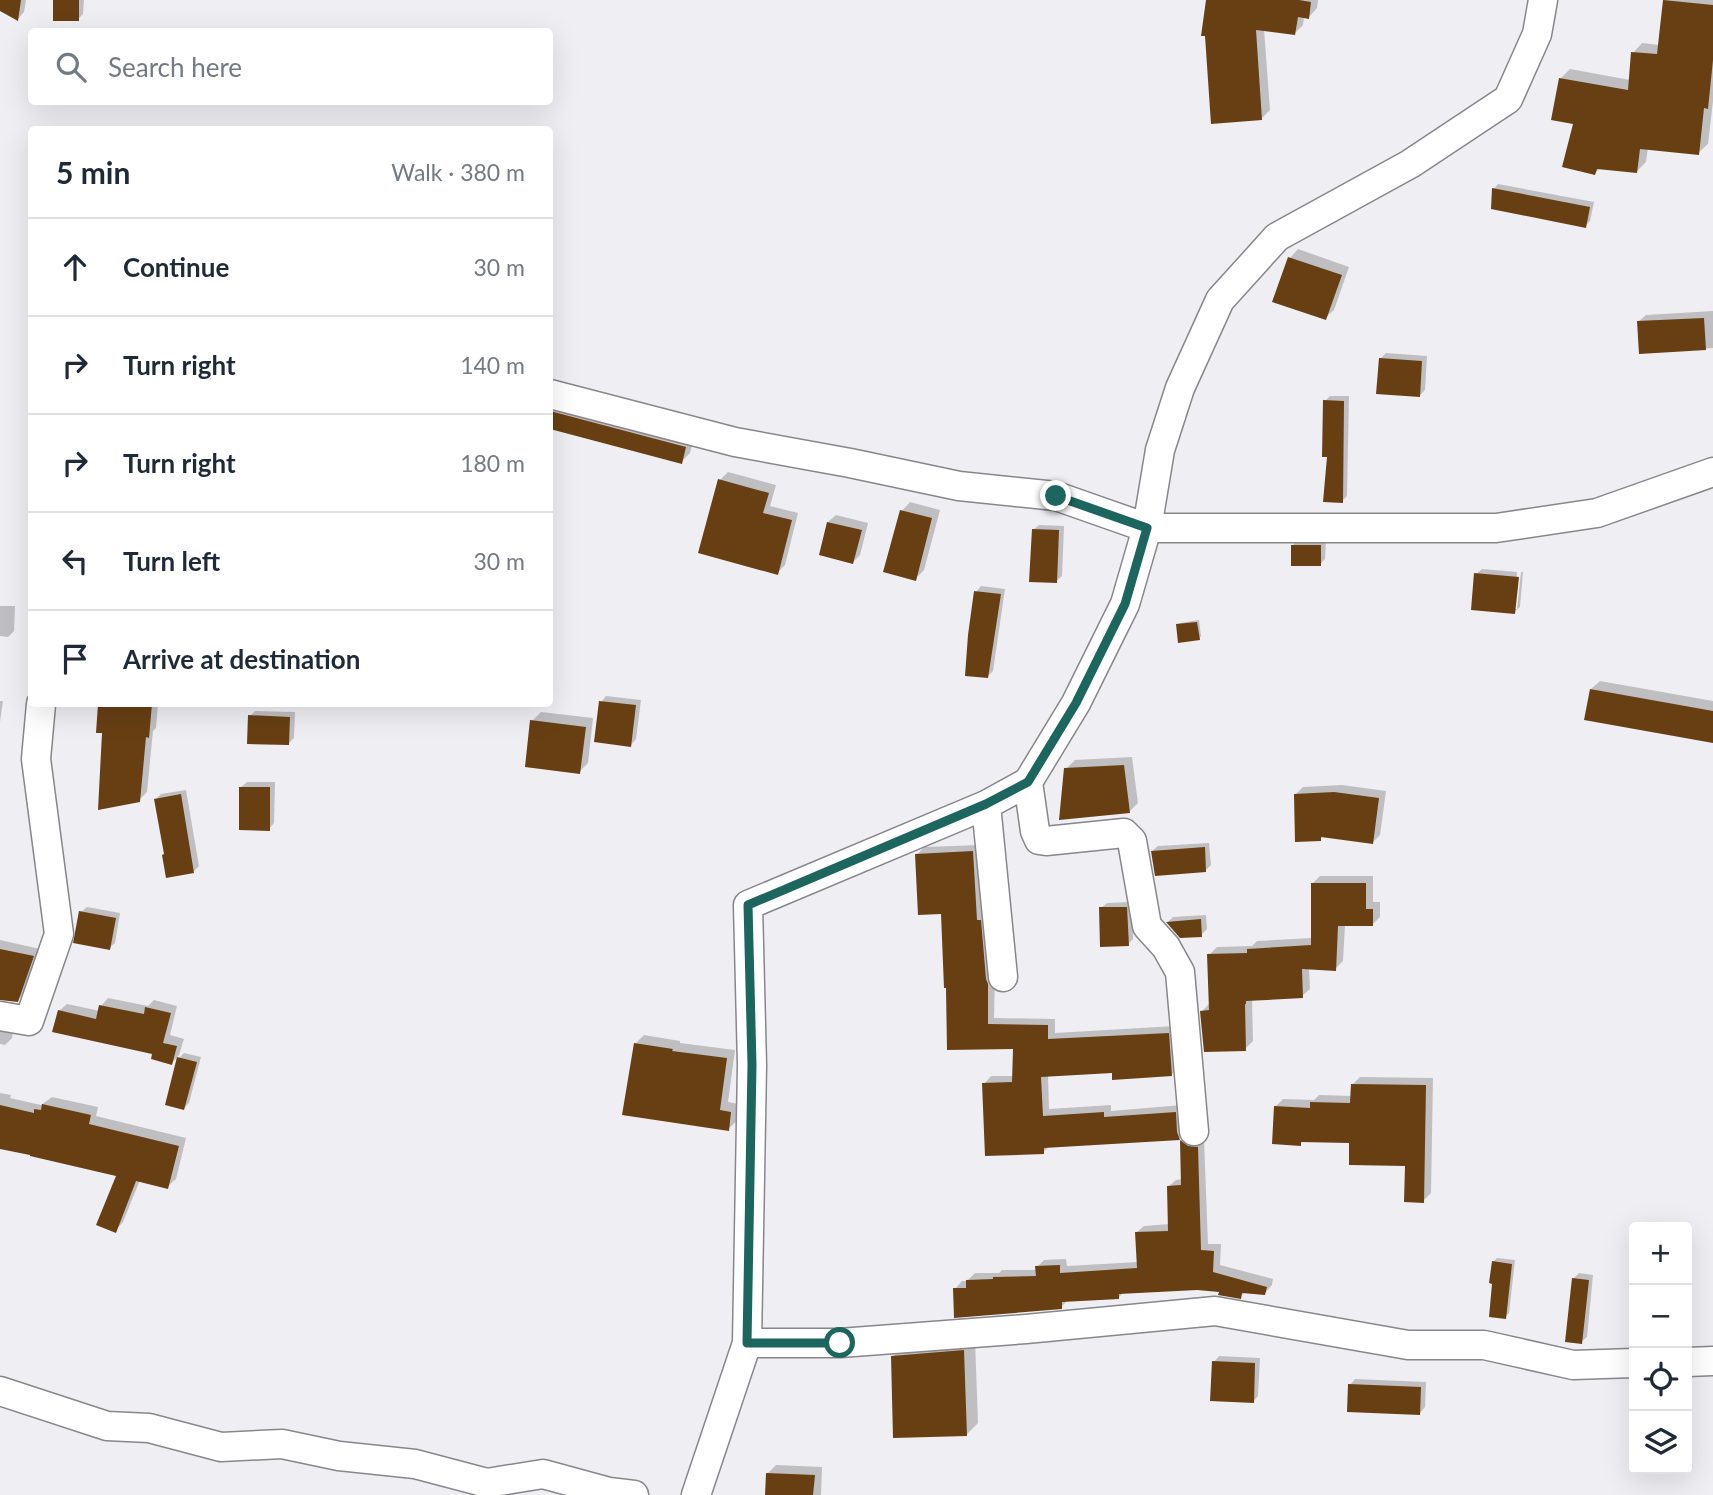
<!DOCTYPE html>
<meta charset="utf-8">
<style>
:root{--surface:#fff;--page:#f6f6f7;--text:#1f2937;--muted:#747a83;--line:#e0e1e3}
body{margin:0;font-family:Lato,sans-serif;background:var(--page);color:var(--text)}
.controls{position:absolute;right:21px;bottom:21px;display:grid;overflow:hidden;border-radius:7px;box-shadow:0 7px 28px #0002}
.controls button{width:63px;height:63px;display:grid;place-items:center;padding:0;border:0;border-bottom:2px solid var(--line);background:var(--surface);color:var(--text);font:35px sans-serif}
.stop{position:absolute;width:21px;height:21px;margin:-16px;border:5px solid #1c665f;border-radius:50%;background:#fff}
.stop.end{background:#1c665f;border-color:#fff;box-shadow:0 2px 7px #0008}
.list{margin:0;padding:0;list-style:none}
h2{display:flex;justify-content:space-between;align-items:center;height:91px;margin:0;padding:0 28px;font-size:30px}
h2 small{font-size:23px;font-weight:400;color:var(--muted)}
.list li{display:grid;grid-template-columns:46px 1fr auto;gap:21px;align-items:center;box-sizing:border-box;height:98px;padding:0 28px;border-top:2px solid var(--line)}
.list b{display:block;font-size:26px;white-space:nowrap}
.list em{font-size:23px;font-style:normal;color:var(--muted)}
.icon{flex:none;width:38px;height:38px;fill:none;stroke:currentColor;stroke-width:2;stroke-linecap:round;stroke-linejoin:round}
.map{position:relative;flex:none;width:1713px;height:1495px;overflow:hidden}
.search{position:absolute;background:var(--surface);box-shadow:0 7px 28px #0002;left:28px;top:28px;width:525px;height:77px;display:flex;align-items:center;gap:18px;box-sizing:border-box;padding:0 24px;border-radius:7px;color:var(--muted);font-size:26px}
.panel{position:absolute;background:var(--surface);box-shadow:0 7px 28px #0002;left:28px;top:126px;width:525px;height:581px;border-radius:7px}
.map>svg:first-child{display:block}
.shadow{fill:#0003}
.building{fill:#673f13}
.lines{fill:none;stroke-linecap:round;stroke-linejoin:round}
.minor-casing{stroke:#87878b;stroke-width:31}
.minor{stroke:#fff;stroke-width:28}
.route{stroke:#1c665f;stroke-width:9}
</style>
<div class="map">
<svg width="1713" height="1495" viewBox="0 0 1713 1495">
<rect width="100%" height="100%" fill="#efeff3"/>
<path class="shadow" d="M0 0H26L24 12 18 19 0 9Z
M55 0H84L83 14 78 19Z
M1208 0H1318L1317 8 1309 17 1304 16 1303 25 1295 33 1264 29 1270 110 1261 119Z
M1664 0H1713V101L1708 144 1698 153 1648 148 1646 162 1637 171 1601 167 1595 173 1575 123 1560 79 1570 69 1630 80 1633 53 1642 43 1659 45Z
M1498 184 1594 202 1590 221 1585 226 1494 189Z
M1298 249 1349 267 1334 310 1325 318 1290 258Z
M1713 311V348L1640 352 1638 322 1646 315Z
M1386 353 1427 356 1425 390 1419 396 1380 359Z
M1330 396H1349L1347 496 1342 501 1329 456 1325 401Z
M550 399 694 438 690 453 681 462 550 427Z
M728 472 776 485 770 506 798 513 785 565 777 573 720 480Z
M910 502 940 510 924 570 915 579 902 511Z
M836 515 868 523 860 555 853 562 828 522Z
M1039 525 1064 526 1062 576 1056 581 1033 530Z
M1298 540H1326L1325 559 1320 564 1293 545Z
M1482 569 1517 572 1514 609H1517L1521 572H1523L1520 607 1514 612 1476 574Z
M981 586 1005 589 993 671 988 676 976 592Z
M0 606H15L14 631 8 637 0 636Z
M1199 620 1201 636 1199 639 1178 625 1180 623Z
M1600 681 1713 701V741L1591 689Z
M606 696 641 700 636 739 631 745 601 702Z
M0 701H3L0 722Z
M100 704H158L156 728 153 731 147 792 139 800 104 732 97 731Z
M255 711 295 712 294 738 288 744 250 716Z
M541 712 593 718 588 763 579 772 532 721Z
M1132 757 1138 803 1130 811 1066 769 1075 760Z
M247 782H275L274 823 269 829 241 787Z
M1342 785 1386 791 1380 835 1372 843 1323 836 1320 839 1295 795 1303 787Z
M186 790 199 866 194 871 166 853 155 800 161 794Z
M1209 843 1211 865 1205 871 1152 851 1158 846Z
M980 845 995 976 994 1018 1055 1019V1033L1175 1026 1179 1067 1172 1074 1114 1071 1048 1075 1049 1109 1111 1105V1111L1182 1105 1195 1140H1204L1208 1244H1221L1220 1265 1273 1279 1272 1285 1265 1293 1245 1292 1240 1297 1221 1290 1197 1288 1124 1292 1119 1297 1068 1300 1061 1307 955 1289 962 1281H967L975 1273H999L1002 1270H1037V1267L1044 1260 1066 1259 1067 1266 1138 1262 1136 1233 1144 1226 1170 1224 1168 1187 1176 1180 1183 1179 1181 1138 1050 1146 1043 1152 984 1084 991 1076H1014L1015 1047 949 1048 948 987 943 912 917 855 924 847Z
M1320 876H1373V902H1380V917L1372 925H1345L1343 961 1335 969 1309 968 1310 989 1302 996 1252 999 1253 1041 1245 1049 1202 1011 1211 1002 1209 955 1217 947 1252 946 1257 941 1312 938V884Z
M1132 902 1133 939 1128 944 1101 908 1107 903Z
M87 907 120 913 115 943 109 948 81 912Z
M1206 915 1207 929 1201 935 1181 936 1168 922 1173 917Z
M0 940 40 949 25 993 17 1000 0 998Z
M108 998 148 1006 154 1000 177 1006 170 1035 184 1039 179 1055 172 1063 154 1052 59 1011 67 1004 100 1011 101 1006Z
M0 1023 14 1027 12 1038 5 1045 0 1044Z
M644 1035 680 1041V1043L735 1050 728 1102 739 1104 737 1121 728 1129 636 1043Z
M184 1053 201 1057 189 1103 184 1108 179 1058Z
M1360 1077 1433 1078 1431 1193 1423 1201 1407 1164 1351 1142 1304 1140 1300 1144 1275 1107 1283 1099 1314 1100 1319 1095 1352 1096V1085Z
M0 1093 11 1095 10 1098 41 1105 52 1097 98 1107 96 1116 186 1138 176 1179 167 1187 140 1180 123 1222 115 1231 118 1175 0 1148Z
M1497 1258 1515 1260 1509 1313 1505 1317 1494 1282 1493 1262Z
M1579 1273 1593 1275 1587 1337 1581 1342 1573 1279Z
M975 1339 978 1423 966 1435 893 1357 904 1345Z
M1219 1356 1260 1358 1258 1396 1253 1402 1214 1362Z
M1355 1379 1426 1382 1425 1407 1420 1413 1350 1385Z
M776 1465 822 1467 821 1495H766L768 1473Z"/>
<path class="building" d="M0 0H21L18 21 0 11Z
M53 0H79V21H53Z
M1206 0H1299L1311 2 1309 19 1298 17 1295 35 1256 30 1262 120 1211 124 1205 36H1201Z
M1663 0 1713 5V60L1708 109 1704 108 1699 155 1640 149 1637 173 1597 169 1595 175 1562 167 1573 124 1551 120 1559 78 1628 90 1631 52 1657 54Z
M1492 188 1590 207 1586 228 1491 209Z
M1288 257 1342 275 1326 320 1272 302Z
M1704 318 1706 350 1639 354 1637 321Z
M1379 358 1422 361 1420 397 1376 394Z
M1323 400 1344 401 1343 503 1323 502 1327 457H1322Z
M550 411 686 447 682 464 550 429Z
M718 479 769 493 763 513 792 520 778 575 698 553Z
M900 510 932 518 916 581 883 572Z
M827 522 862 530 853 564 819 555Z
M1032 529 1059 530 1057 583 1029 582Z
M1291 545H1321V566H1291Z
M1474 573 1519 577 1515 614 1471 610Z
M974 591 1001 594 988 678 965 676 968 635Z
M1197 622 1200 640 1178 643 1176 624Z
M1590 689 1713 711V743L1584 720Z
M599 701 636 705 631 747 594 742Z
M98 704H152L149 738 146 737 140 802 98 810 102 733H96Z
M248 715 290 717 289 745 247 744Z
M530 720 586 727 580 774 525 767Z
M1124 765 1130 813 1059 820 1064 768Z
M239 787H270V831L239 830Z
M1334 792 1379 798 1373 844 1321 837V841L1295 842 1294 794Z
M181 794 194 873 166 878 162 855 164 854 154 799Z
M1205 847 1206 872 1155 876 1151 851Z
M973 851 977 920H981L986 979 988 984V1024L1048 1025V1039L1169 1033 1172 1076 1112 1080V1073L1041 1077 1043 1116 1104 1112V1117L1176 1112 1177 1132 1180 1140 1188 1146 1198 1147 1201 1250 1214 1251 1213 1272 1267 1287 1265 1295 1242 1293 1241 1299 1218 1295 1219 1292 1197 1290 1119 1294V1299L1062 1302V1309L954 1318 953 1288H966V1280L993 1279V1277L1036 1276 1035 1266 1060 1265V1273L1137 1268 1135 1232 1168 1231 1167 1186 1181 1185 1180 1140 1044 1148V1154L985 1156 982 1083 1012 1082 1013 1049 947 1050 946 988H944L941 914 918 915 915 854Z
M1311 883H1366V909H1373V926H1338L1336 971 1302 969 1303 998 1246 1001V1004H1245L1246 1051 1204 1052 1200 1011 1209 1010 1207 954 1247 953V949L1311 945Z
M1099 907H1127L1129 946 1100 947Z
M79 911 116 918 110 950 73 943Z
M1201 919 1202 937 1180 938 1166 922Z
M0 949 34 956 18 1002 0 1000Z
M99 1005 144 1014 145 1007 171 1013 163 1043 177 1046 172 1065 151 1059 152 1054 52 1032 58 1010 96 1019Z
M634 1043 673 1049 672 1051 727 1058 720 1110 731 1112 729 1131 622 1115Z
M177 1057 197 1062 184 1110 165 1105Z
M1351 1084 1426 1085 1424 1203 1404 1202 1405 1166 1349 1165V1143L1301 1142V1146L1272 1144 1274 1106 1310 1108V1102L1350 1103Z
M42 1104 91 1115 89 1124 179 1146 168 1189 136 1181 116 1233 96 1225 116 1176 30 1156V1155L0 1149V1105L34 1113V1109L41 1110Z
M1492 1261 1512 1264 1506 1319 1489 1317 1492 1284 1489 1283Z
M1572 1278 1589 1280 1582 1344 1565 1342Z
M964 1350 967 1436 893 1438 891 1356Z
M1212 1361 1255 1363 1254 1403 1210 1401Z
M1348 1384 1421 1387 1420 1415 1347 1412Z
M766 1473 815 1475 813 1495H765Z"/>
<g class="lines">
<defs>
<path id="minor" d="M550 394 735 442 850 463 959 486 1056 496 1147 528H1496L1597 513 1713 472
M1028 782 1035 831 1039 840 1046 841 1124 833 1132 841 1147 926 1166 947 1180 972 1194 1131
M986 805 1003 977
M0 1016 29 1021 59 934 36 759 41 704
M747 1343H840L1026 1329 1215 1311 1408 1345H1484L1573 1365 1634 1363
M1687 1362 1713 1361
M0 1391 107 1426 149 1428 221 1447 282 1444 339 1456 415 1464 487 1483 543 1474 609 1492 634 1495
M696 1495 747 1343 752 1065 748 905 986 805 1028 782 1076 703 1125 604 1147 528 1160 450 1180 388 1220 300 1277 237 1410 164 1508 99 1537 34 1543 0"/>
</defs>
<use href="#minor" class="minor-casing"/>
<use href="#minor" class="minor"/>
</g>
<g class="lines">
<path class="route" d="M840 1343H747L752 1065 748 905 986 804 1028 782 1076 703 1125 604 1147 528 1056 496"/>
</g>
</svg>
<div class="controls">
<button>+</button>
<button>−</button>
<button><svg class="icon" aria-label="locate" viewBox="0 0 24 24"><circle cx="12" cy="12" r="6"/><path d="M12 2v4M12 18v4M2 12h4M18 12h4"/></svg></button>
<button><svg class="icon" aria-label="layers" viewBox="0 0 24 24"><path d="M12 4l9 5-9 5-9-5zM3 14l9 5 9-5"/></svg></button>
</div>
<div class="stop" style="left:840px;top:1343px"></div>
<div class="stop end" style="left:1056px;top:496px"></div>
<div class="search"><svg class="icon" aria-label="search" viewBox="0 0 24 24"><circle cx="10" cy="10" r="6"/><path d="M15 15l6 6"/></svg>Search here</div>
<section class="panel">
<h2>5 min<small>Walk · 380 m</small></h2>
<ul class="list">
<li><svg class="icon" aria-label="ahead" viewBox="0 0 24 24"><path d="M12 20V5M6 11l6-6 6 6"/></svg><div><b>Continue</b></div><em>30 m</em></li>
<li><svg class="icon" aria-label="right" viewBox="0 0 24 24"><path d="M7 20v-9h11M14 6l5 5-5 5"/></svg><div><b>Turn right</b></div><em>140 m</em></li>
<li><svg class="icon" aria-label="right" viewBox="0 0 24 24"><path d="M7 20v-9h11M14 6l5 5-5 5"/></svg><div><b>Turn right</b></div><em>180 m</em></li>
<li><svg class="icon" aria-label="left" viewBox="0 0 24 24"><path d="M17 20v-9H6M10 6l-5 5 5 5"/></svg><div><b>Turn left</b></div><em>30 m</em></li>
<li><svg class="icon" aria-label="arrive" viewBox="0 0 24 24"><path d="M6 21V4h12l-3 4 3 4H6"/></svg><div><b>Arrive at destination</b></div></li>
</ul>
</section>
</div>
